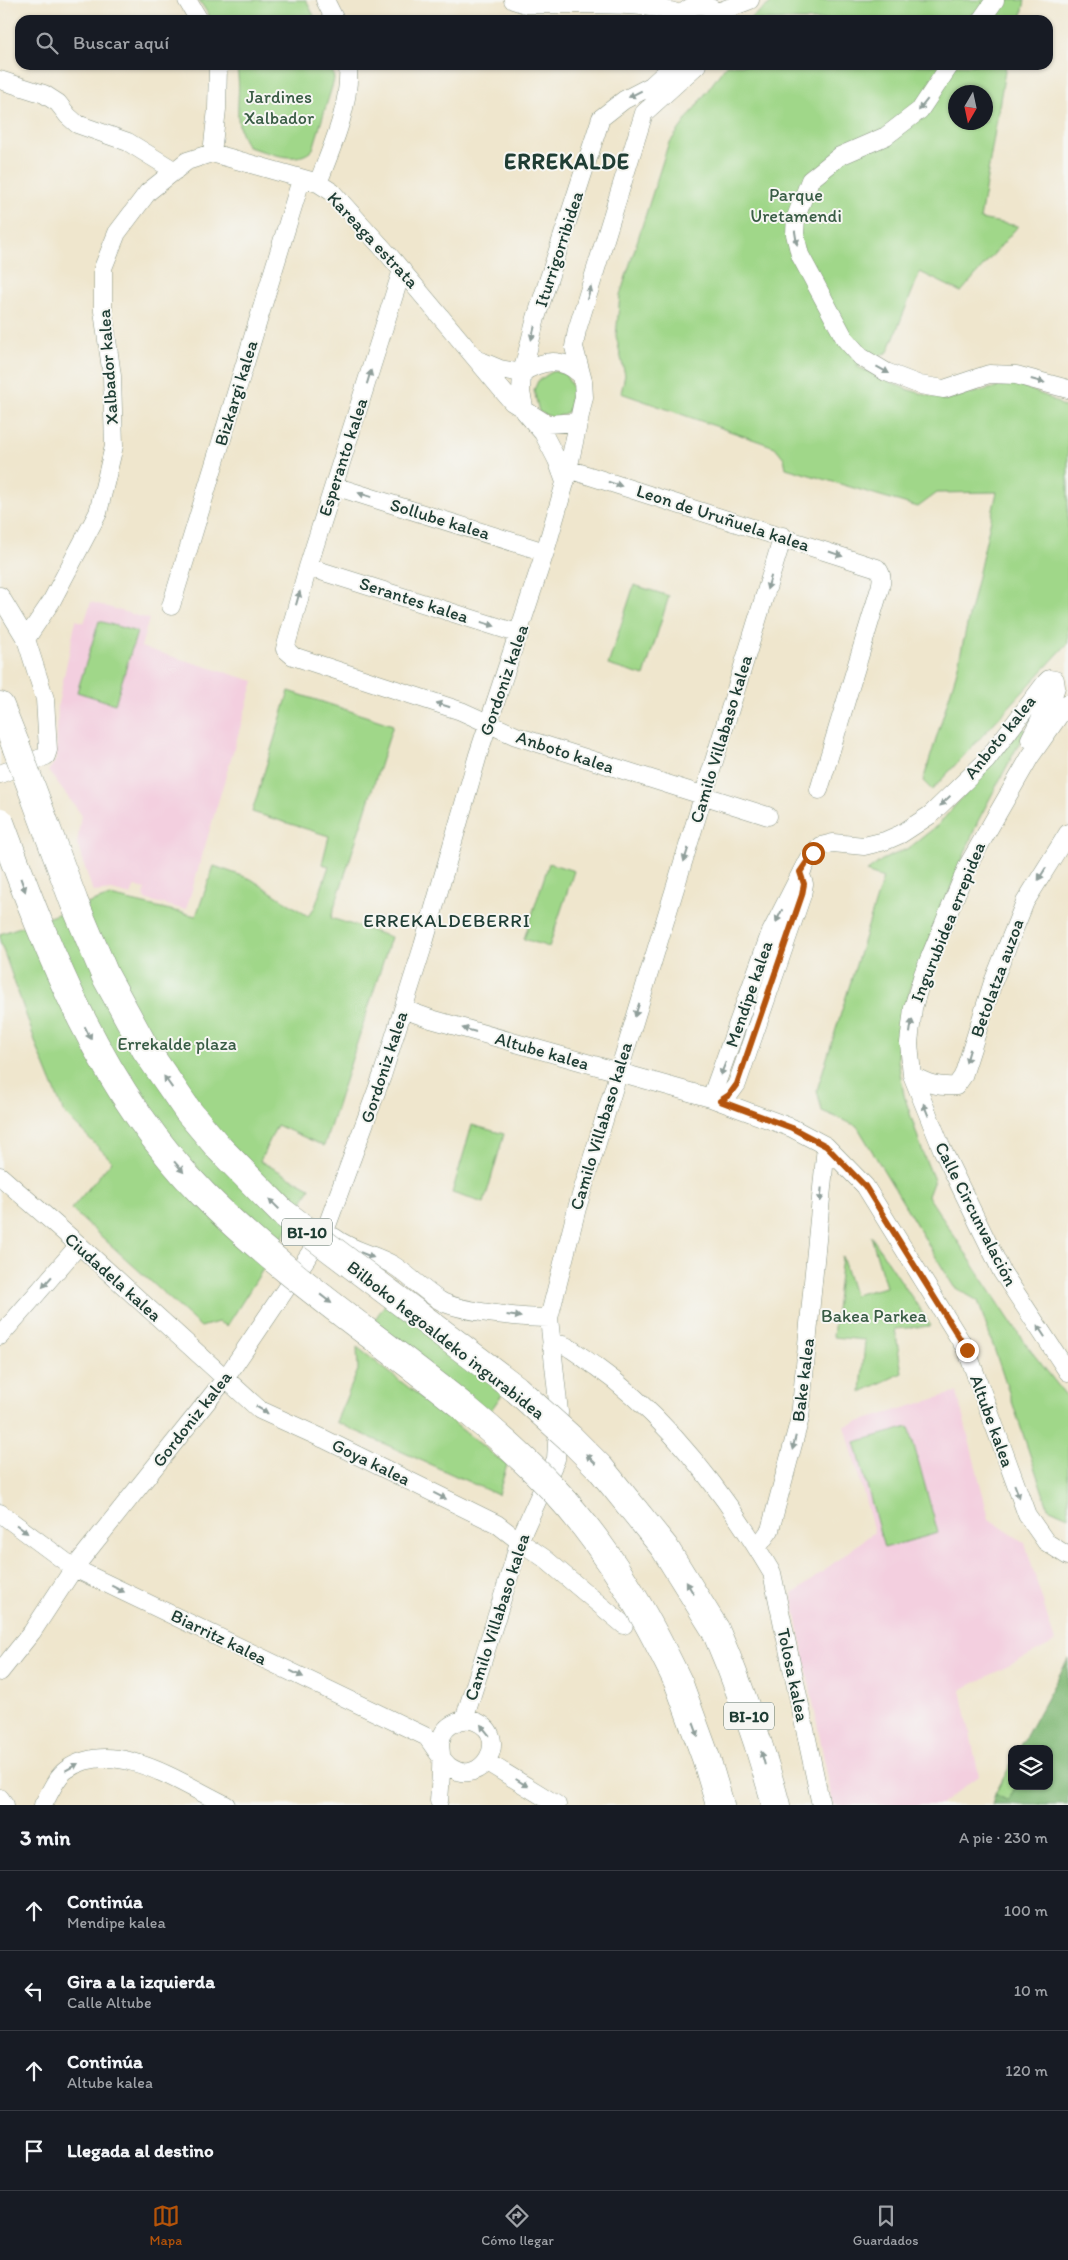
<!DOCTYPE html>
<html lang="es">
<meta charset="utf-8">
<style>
:root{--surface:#171b24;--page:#20242c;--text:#f1f3f6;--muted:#9ea1a6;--line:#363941;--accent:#b45309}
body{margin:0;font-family:Itim,sans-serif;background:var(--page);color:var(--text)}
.controls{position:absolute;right:15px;bottom:15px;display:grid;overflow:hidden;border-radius:10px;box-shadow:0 1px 4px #0004}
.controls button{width:45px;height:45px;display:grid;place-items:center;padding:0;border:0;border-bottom:1px solid var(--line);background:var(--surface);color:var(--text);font:25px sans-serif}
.compass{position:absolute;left:948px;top:85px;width:45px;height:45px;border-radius:50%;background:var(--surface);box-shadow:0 1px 4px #0004;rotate:189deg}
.stop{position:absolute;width:15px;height:15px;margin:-11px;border:4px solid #b45309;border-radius:50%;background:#fff}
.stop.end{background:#b45309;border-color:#fff;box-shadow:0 1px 5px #0008}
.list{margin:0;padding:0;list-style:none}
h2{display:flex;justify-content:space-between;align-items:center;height:65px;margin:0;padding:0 20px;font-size:21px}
h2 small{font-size:16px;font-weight:400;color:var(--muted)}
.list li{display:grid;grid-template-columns:32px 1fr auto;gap:15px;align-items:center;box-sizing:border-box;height:80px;padding:0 20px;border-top:1px solid var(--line)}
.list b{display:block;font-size:19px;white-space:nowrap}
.list p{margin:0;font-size:16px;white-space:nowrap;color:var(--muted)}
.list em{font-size:16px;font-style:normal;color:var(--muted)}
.icon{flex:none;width:28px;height:28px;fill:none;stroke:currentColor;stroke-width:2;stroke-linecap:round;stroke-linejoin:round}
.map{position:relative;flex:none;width:1068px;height:1805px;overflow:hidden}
.search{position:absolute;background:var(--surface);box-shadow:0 1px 4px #0004;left:15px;right:15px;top:15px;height:55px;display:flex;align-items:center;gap:12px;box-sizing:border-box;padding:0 18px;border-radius:15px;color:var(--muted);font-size:19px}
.sheet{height:385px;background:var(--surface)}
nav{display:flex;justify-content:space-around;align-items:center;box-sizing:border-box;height:70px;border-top:1px solid var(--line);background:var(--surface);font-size:14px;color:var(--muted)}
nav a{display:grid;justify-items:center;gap:2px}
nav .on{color:var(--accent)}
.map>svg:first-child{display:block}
.built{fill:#f3cfdf}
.green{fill:#a0d789;stroke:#608a5e;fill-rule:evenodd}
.forest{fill:#80b875;stroke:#507a54}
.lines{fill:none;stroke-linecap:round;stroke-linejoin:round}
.street-casing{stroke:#879280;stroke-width:19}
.highway-casing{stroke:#879280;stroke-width:29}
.street{stroke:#fff;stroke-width:18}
.highway{stroke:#fff;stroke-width:28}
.highway-bridge-casing{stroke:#879280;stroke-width:29;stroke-linecap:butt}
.highway-bridge{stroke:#fff;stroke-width:28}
.oneway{fill:#8f9e9a}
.route{stroke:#b45309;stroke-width:6}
.labels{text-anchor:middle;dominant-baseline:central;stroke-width:4;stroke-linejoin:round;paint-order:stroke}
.shield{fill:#f6f6f2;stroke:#60746d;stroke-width:1}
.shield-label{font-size:16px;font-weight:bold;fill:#1f3d34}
.park-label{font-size:18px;fill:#395c45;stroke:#f6f6f2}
.street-label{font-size:18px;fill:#1f3d34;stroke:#f6f6f2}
.neighbourhood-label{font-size:19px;letter-spacing:1px;fill:#1f3d34;stroke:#f6f6f2}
.district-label{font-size:22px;font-weight:bold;letter-spacing:1px;fill:#1f3d34;stroke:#f6f6f2}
</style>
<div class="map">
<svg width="1068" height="1805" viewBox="0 0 1068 1805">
<rect width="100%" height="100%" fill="#f6f6f2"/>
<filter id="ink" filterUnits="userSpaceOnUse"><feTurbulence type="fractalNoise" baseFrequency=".02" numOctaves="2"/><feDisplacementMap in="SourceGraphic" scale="10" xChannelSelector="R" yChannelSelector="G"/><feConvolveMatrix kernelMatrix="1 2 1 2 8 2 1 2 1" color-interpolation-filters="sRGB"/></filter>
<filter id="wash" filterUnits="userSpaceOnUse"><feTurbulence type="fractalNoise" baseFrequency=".0096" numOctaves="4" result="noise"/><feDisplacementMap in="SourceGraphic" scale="20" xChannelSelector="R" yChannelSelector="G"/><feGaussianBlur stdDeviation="1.12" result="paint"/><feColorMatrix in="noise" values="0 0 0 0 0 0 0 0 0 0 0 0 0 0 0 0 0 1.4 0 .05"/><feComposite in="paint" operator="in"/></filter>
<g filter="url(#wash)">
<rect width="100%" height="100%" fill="#efe6cd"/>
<path class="built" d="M91 602 149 619 141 647 254 681 186 910 144 899 145 889 135 886 131 895 112 890 93 892 77 844 81 814 48 771 56 760 58 704 76 620 84 623Z
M957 1392 989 1519 1025 1543 1055 1642 961 1690 979 1776 940 1805H833L792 1595 874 1532 845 1426Z"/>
<path class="green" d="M199 0H306L316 20H212Z
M775 0H1025L1021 20H748Z
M236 65H332L334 80 313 149C298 166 268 152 248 147 229 118 244 95 236 65Z
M726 65H1006L980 219 1018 226 961 292 920 272 888 352 856 366 906 389 944 400 1014 383 1048 397 1068 409V643L932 790 923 781 956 674 997 492 937 493 918 507 786 468 784 458 775 447 621 393 625 375 616 336 620 295 668 145ZM956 92H986V122H956Z
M553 371 565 374 573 388 568 412 554 418 539 412 534 390 538 381Z
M634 585 669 596 644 676 608 665Z
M99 621 137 632 115 704 77 692Z
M289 691 393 725 331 918 391 937 324 1146 277 1125 260 1161 310 1188 279 1244 227 1326 218 1322 201 1327 71 1209 112 1161 64 1113 39 1052 0 941V934L110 896 196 916 214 866 251 879 308 916 315 907 329 866 322 864 329 836 252 812Z
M1023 728 1026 730 978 821 912 983 899 1031 898 1060 904 1095 924 1156 934 1180 928 1196 1024 1342 1068 1398V1517L1048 1508 978 1301 954 1287 857 1126 822 1111 817 1090 883 878 866 872 882 860 909 848 938 825Z
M549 863 574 871 549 947 524 939Z
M472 1125 504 1134 484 1203 452 1193Z
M871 1236 931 1326 895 1329 902 1373 861 1392 865 1340 833 1337 842 1256 854 1295 886 1287Z
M391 1296 511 1382 486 1417 366 1332Z
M357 1347 507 1465 498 1495 336 1422 358 1370Z
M909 1427 938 1533 884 1548 855 1442Z
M1012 1762V1786H1016L1008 1801 995 1794Z"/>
<path class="forest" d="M1068 1659V1805H992L995 1794 1008 1801 1016 1786H1049V1749H1019Z"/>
</g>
<g filter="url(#ink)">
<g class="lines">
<defs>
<path id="street" d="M187 0 199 20
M325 0 335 20
M513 0 525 4C562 5 653 0 681 15
M718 12 750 0
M679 20C688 0 713 1 722 20
M981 20 995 0
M950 65 920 110 886 136 840 156 810 180 796 217 795 234 800 255 845 339 861 357 886 372 920 385 944 389 989 374 1016 375 1068 389
M0 80 44 94 58 103 68 116 77 124 128 142 175 171
M212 153 318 183 332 192 388 254 512 402 547 424 579 422
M212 153 217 109 218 65
M318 183C332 147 351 105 348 65
M402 270 308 567 285 649 293 656 302 659 461 711 516 736 768 816
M481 361 500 369 522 373
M522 373C542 360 562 357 580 374
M568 469 877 568C883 575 882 580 880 588L819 790
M565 482 557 460 543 433 525 412 521 392 522 373 536 318 601 118 624 100 651 86 674 65
M334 486 545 552
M308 567 520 634
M0 596 26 639 45 699 48 750 46 756 0 774
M171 606 301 180
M26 639 51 602 98 513 114 446 112 376 103 311V268L117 233 148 192 187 161 212 153
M1068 703 1030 757 968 865 923 974 913 1008 909 1043 912 1075 942 1149 1002 1272 1068 1372
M403 1009 431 1019 711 1098 792 1128 826 1146 865 1186 967 1351 1027 1515 1046 1542 1068 1556
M912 1075C927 1084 938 1087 956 1086L963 1076 993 982 1025 902 1068 833
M711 1098 770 934 808 859 821 846 833 843 864 846 885 841 901 834 930 815 986 761 1046 682 1049 679 1055 680 1056 687 1054 693 1030 739
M720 1101 729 1095 737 1084 802 895 804 884 801 875
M0 1176 79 1245 260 1410 324 1439 497 1524 519 1541 544 1558 624 1625
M334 1237C352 1251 374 1254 393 1265 409 1275 423 1290 439 1300 457 1312 526 1318 549 1318
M0 1336 79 1245
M551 1346C555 1346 560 1344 563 1345 571 1347 587 1361 595 1366 669 1418 726 1495 772 1573L821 1805
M0 1513 74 1568 427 1737C433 1745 443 1762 450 1767 481 1789 511 1737 477 1722 470 1719 462 1719 455 1723 448 1726 442 1732 441 1740 439 1745 441 1750 441 1755 442 1770 440 1786 439 1801
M757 1548 770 1530 800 1418 826 1146
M0 1672 32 1632 74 1568 225 1379 325 1231 382 1076 423 946 478 755 545 552 565 483 584 397 583 381 574 347 577 330 644 113 697 65
M464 1720 513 1564 519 1541 556 1459 559 1412 549 1318 577 1208 783 536
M487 1762 557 1805
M0 1798 5 1805
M43 1805C49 1795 56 1777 66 1770 115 1736 180 1783 226 1805"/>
<path id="highway" d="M0 706 16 746
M715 1629C740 1687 760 1745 776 1805
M679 1684 706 1758 720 1805"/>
</defs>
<use href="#street" class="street-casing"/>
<use href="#highway" class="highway-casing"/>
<use href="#street" class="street"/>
<use href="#highway" class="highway"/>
<defs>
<path id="highway-bridge" d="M16 746 74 902 105 975 146 1050 188 1111 220 1149 282 1212 516 1389 570 1438 600 1468 664 1547 715 1629
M0 822C50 957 101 1090 203 1194 311 1304 449 1379 555 1491 608 1548 646 1615 679 1684"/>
</defs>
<use href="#highway-bridge" class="highway-bridge-casing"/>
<use href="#highway-bridge" class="highway-bridge"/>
</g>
<defs><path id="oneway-solid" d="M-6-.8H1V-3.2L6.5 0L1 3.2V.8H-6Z" transform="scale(1.25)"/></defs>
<g class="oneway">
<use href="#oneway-solid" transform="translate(635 94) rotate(153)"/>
<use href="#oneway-solid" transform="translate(923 105) rotate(128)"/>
<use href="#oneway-solid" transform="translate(796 238) rotate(81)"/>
<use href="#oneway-solid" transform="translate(589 293) rotate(-73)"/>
<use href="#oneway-solid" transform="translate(533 333) rotate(104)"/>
<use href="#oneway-solid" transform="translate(883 370) rotate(29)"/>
<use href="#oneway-solid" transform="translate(369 377) rotate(-73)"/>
<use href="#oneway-solid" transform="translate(1038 381) rotate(15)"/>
<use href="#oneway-solid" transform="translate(615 484) rotate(17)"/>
<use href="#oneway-solid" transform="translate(365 495) rotate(-163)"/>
<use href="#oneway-solid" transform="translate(836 554) rotate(19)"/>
<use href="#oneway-solid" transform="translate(769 583) rotate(107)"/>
<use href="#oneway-solid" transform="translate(298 598) rotate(-74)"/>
<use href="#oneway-solid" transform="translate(488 624) rotate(17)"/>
<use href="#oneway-solid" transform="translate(443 705) rotate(-162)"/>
<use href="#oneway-solid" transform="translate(945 801) rotate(136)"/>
<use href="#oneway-solid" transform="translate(686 855) rotate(108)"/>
<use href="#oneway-solid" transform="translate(1042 874) rotate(122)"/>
<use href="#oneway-solid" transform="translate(23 885) rotate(70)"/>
<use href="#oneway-solid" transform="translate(779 916) rotate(116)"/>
<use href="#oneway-solid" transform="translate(637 1010) rotate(108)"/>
<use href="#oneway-solid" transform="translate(911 1026) rotate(-82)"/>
<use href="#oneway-solid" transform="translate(469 1030) rotate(-164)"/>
<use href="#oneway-solid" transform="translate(88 1033) rotate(63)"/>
<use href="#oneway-solid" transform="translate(968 1056) rotate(107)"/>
<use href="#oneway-solid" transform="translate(723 1069) rotate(112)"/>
<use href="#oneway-solid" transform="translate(168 1082) rotate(-125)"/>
<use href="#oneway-solid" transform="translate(926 1110) rotate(-112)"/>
<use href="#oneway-solid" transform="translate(179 1167) rotate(49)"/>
<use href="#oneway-solid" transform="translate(821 1195) rotate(95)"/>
<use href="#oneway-solid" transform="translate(274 1204) rotate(-135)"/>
<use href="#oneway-solid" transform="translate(367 1255) rotate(22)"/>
<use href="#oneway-solid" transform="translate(47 1282) rotate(131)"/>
<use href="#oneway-solid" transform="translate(326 1299) rotate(38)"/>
<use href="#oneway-solid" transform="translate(514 1316) rotate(8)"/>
<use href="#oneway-solid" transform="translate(1041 1331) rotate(-123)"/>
<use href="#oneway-solid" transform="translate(262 1410) rotate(31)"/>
<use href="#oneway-solid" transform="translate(794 1443) rotate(104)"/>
<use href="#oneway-solid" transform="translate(591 1459) rotate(-135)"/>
<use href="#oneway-solid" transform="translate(1017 1491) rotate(69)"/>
<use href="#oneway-solid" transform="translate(440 1496) rotate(26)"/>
<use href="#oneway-solid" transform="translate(22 1529) rotate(37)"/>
<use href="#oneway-solid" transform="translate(690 1588) rotate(-121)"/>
<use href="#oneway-solid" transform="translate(118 1589) rotate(26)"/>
<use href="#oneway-solid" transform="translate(297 1674) rotate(26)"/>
<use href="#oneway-solid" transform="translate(485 1730) rotate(-129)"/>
<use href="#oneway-solid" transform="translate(696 1730) rotate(70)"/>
<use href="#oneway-solid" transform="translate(763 1758) rotate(-105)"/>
<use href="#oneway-solid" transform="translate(72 1767) rotate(-29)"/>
<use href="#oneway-solid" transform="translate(522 1783) rotate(32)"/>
</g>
</g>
<g class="lines" filter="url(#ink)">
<path class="route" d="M813 853 800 872 804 884 802 895 737 1084 729 1095 720 1101 792 1128 826 1146 865 1186 967 1350"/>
</g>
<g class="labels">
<g class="shield">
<rect x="282" y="1218.5" width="50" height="27" rx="4"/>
<rect x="724" y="1702.5" width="50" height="27" rx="4"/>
</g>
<g class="shield-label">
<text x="307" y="1232">BI-10</text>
<text x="749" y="1716">BI-10</text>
</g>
<g class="park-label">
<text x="279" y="97">Jardines<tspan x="279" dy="21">Xalbador</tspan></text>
<text x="796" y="195">Parque<tspan x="796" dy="21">Uretamendi</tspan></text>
<text x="177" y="1044">Errekalde plaza</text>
<text x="874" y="1316">Bakea Parkea</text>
</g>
<g class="street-label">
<text transform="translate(373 240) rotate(47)">Kareaga estrata</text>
<text transform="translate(559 249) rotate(-72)">Iturrigorribidea</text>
<text transform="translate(108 367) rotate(-94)">Xalbador kalea</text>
<text transform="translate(236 393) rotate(-73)">Bizkargi kalea</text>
<text transform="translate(343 457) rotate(-72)">Esperanto kalea</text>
<text transform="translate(723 518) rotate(18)">Leon de Uruñuela kalea</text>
<text transform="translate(440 519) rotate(17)">Sollube kalea</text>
<text transform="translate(414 600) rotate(18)">Serantes kalea</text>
<text transform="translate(504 680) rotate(-71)">Gordoniz kalea</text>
<text transform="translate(1000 737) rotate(-51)">Anboto kalea</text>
<text transform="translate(721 739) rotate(-73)">Camilo Villabaso kalea</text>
<text transform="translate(565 752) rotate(18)">Anboto kalea</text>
<text transform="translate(948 922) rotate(-68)">Ingurubidea errepidea</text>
<text transform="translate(997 978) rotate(-70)">Betolatza auzoa</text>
<text transform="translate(749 994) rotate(-71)">Mendipe kalea</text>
<text transform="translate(542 1051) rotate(16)">Altube kalea</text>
<text transform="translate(384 1067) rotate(-72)">Gordoniz kalea</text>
<text transform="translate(601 1126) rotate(-73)">Camilo Villabaso kalea</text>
<text transform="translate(976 1214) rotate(63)">Calle Circunvalación</text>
<text transform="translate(113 1277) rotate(42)">Ciudadela kalea</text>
<text transform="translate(446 1340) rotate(38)">Bilboko hegoaldeko ingurabidea</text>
<text transform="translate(803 1380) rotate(-83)">Bake kalea</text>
<text transform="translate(192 1419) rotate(-52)">Gordoniz kalea</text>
<text transform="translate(992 1421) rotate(70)">Altube kalea</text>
<text transform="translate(371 1462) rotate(26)">Goya kalea</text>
<text transform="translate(497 1617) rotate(-72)">Camilo Villabaso kalea</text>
<text transform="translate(219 1637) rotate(26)">Biarritz kalea</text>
<text transform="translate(793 1675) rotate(78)">Tolosa kalea</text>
</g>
<g class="neighbourhood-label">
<text x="447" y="920">ERREKALDEBERRI</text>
</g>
<g class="district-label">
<text x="567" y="161">ERREKALDE</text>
</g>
</g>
</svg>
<div class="controls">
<button><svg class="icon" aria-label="layers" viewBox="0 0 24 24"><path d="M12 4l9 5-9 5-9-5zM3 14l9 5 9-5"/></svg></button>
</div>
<svg class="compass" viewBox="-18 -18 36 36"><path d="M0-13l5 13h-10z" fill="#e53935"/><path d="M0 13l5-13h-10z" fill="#9ea1a6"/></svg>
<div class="stop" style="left:813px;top:853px"></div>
<div class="stop end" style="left:967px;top:1350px"></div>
<div class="search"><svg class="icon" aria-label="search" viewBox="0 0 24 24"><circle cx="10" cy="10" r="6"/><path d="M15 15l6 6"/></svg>Buscar aquí</div>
</div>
<section class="sheet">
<h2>3 min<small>A pie · 230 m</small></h2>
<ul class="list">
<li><svg class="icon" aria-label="ahead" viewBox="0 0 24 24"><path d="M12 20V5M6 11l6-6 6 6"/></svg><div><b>Continúa</b><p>Mendipe kalea</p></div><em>100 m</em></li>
<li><svg class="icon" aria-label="left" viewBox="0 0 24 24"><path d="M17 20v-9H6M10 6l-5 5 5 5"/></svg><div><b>Gira a la izquierda</b><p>Calle Altube</p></div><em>10 m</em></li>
<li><svg class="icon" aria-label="ahead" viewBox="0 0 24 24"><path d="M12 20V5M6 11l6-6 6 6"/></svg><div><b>Continúa</b><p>Altube kalea</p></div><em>120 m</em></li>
<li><svg class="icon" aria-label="arrive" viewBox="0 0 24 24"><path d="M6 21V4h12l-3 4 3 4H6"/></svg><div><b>Llegada al destino</b></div></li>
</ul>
</section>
<nav>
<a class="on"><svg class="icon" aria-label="map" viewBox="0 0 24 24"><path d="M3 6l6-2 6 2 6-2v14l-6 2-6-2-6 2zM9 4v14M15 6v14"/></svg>Mapa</a>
<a><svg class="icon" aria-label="directions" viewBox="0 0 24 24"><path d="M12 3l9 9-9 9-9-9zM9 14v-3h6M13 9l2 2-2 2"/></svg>Cómo llegar</a>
<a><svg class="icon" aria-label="saved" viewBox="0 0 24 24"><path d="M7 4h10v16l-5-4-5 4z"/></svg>Guardados</a>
</nav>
